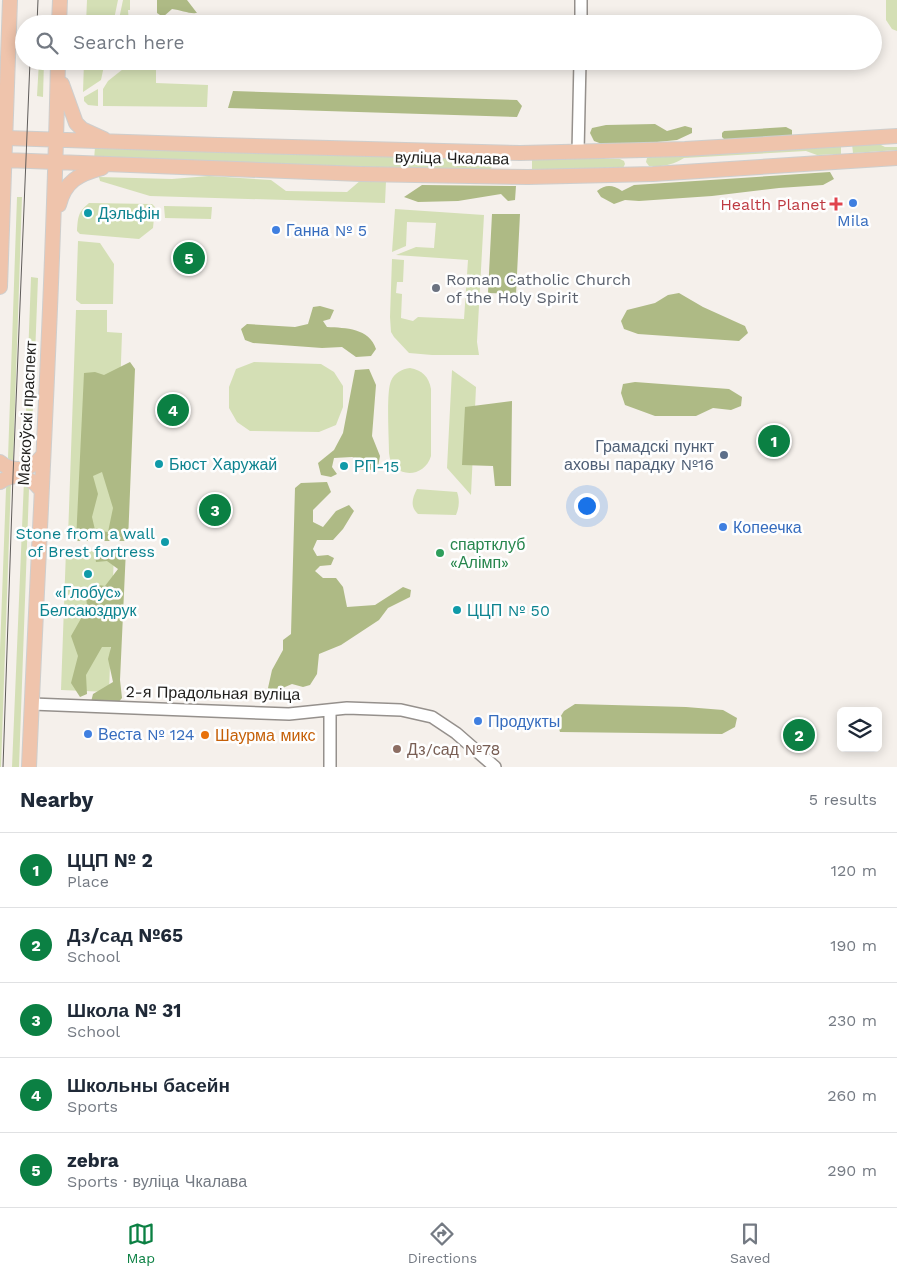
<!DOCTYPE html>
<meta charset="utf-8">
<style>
:root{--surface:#fff;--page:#f6f6f7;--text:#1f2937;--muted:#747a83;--line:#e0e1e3;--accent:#0b8043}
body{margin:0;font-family:"Work Sans",sans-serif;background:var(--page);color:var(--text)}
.controls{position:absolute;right:15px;bottom:15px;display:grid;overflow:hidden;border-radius:8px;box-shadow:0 2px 12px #0003}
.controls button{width:45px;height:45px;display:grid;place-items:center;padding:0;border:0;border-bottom:1px solid var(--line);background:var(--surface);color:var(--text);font:25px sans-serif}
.you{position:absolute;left:586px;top:505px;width:18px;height:18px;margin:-12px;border:4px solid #fff;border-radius:50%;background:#1a73e8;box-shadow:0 0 0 8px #1a73e833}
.badge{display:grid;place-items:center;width:32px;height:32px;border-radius:50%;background:var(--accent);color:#fff;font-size:16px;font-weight:700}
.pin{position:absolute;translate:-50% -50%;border:2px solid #fff;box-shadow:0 1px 5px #0006}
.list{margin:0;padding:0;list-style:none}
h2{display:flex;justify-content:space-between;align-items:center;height:65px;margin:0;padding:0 20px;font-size:21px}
h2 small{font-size:16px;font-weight:400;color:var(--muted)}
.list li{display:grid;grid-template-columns:32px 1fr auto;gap:15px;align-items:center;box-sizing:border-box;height:75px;padding:0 20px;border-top:1px solid var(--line)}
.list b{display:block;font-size:19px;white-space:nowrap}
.list p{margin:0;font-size:16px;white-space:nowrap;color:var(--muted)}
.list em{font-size:16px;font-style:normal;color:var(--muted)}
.icon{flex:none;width:28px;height:28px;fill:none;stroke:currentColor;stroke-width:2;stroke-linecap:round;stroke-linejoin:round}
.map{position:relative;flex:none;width:897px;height:767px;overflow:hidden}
.search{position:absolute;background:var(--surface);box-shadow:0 2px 12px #0003;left:15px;right:15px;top:15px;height:55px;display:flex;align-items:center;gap:12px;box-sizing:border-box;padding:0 18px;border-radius:28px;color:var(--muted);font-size:19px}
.sheet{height:440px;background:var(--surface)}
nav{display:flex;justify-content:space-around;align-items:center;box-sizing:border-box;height:70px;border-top:1px solid var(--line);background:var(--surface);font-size:14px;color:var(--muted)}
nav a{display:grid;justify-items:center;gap:2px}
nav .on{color:var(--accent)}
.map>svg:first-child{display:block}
.green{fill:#d4dfb5}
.forest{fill:#aeba85;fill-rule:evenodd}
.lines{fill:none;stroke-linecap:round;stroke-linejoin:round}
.minor-casing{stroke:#95908c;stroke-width:14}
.major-casing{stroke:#cececd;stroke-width:16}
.minor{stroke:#fff;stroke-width:11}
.major{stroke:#efc4ac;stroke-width:14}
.tram{stroke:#5f5c5a;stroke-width:1}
.shop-dot{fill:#3f7fe0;stroke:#fefefe;stroke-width:2}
.health-dot{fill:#e0444e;stroke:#fefefe;stroke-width:2}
.culture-dot{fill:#0f9aa8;stroke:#fefefe;stroke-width:2}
.worship-dot{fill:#6b7280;stroke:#fefefe;stroke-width:2}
.service-dot{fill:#5c6f8a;stroke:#fefefe;stroke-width:2}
.leisure-dot{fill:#2e9e5b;stroke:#fefefe;stroke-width:2}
.food-dot{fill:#e8710a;stroke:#fefefe;stroke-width:2}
.education-dot{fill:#8d6e63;stroke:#fefefe;stroke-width:2}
.labels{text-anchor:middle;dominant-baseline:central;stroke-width:5;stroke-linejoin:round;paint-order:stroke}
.street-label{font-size:16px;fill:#1f1e1c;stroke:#fefefe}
.health-label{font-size:16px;fill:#be3a42;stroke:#fefefe;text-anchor:end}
.culture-label{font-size:16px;fill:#0d838f;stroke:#fefefe;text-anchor:start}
.shop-label{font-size:16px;fill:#366cbe;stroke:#fefefe;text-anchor:start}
.worship-label{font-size:16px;fill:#5b616d;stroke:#fefefe;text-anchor:start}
.service-label{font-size:16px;fill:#4e5e75;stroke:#fefefe;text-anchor:end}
.leisure-label{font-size:16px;fill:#27864d;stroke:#fefefe;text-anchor:start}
.food-label{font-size:16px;fill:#c56008;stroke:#fefefe;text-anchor:start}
.education-label{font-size:16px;fill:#785e54;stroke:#fefefe;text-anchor:start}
</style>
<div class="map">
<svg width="897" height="767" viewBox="0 0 897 767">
<rect width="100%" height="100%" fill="#f5f0eb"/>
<path class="green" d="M87 0H118L113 24H86Z
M123 0H130V10H128L129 24H118Z
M886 0H897V31L892 29 886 20Z
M39 61H44L43 97 37 96Z
M84 61H105L101 80 83 92Z
M133 61H156V83L208 85 207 107 103 106V89L108 81Z
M98 89V106L88 105 84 101V97Z
M875 142 885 147H897V150L853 153 852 144Z
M841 146V154L817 155 806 151 684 158C673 165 662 167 649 166L646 162 647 158 652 156Z
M95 147 211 152 485 158 490 161 492 164 491 170 486 172 94 160Z
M532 159H620L624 161 625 164 622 170 532 172Z
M209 176 271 180 286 191 347 192 361 180 386 181 385 203 150 196 100 181 99 177 172 179Z
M17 197H22L13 464 8 458Z
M89 203 152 204 155 207 153 228 139 239 80 234 77 231C78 217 78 212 89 203Z
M164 206 212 207 211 219 165 218Z
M395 209 484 215 477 342 479 355H432L409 353 394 337 391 332 390 317 392 259 404 260 403 282H397L396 293 402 294 401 318 413 321 418 317 464 319 468 260 396 255 416 247 434 248 436 223 407 222 406 246 392 252Z
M78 241 100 243 114 264 113 304H81L76 300Z
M31 277 38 278 31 459 24 465Z
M76 310H107V332L122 333 115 538 68 537Z
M254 362 321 364 334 372 343 386V407L336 425 319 432 250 431 237 422 229 408V387L236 369Z
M410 368C422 370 429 377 431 389V456C424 480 391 478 389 453 389 438 386 392 391 381 394 373 402 369 410 368Z
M452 370 476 387 471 495 447 468Z
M11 480 1 767H0V650L6 489 7 483Z
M24 480 28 483 29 489 19 767H12Z
M417 489 457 492C460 500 459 508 456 515L418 514C410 507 412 498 417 489Z
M66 550 114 552 109 692 61 690Z"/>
<path class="forest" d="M157 0H187L197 13C189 14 181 10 172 9L163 17 157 13Z
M233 91 517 100 522 106 517 117 228 108Z
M655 124 667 131 685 126 692 128V133L677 140 627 145 602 144 594 141 590 133 592 128 606 125Z
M786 127 792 130V135L788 138 725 140 722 137V133L724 131Z
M830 172 834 179 823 185 779 188 712 196 639 201 625 200 614 204 601 197 597 191C606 184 613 185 622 191L634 185Z
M422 185 516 186 515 200 508 201 501 194 458 201 418 202 404 197Z
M492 214H520L516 294 488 293Z
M679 293 703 307 745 326 748 333 739 341 638 334 624 329 621 321 627 310 655 303 668 295Z
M320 306 334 310 330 319 323 321 327 327C346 328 369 328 376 349L371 356 356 357 342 347 322 348 253 343 245 340 241 329 247 324 295 327 308 324 313 307Z
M130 362 135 369 128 541H76L84 373 95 372 104 375ZM102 472 113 508 108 532 95 530 92 517 98 494 93 476Z
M369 369 376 385 372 436 380 456 378 467 370 470H360L356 458 352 457 334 458 332 467 337 474 331 477 321 475 318 463 334 450 343 433 355 370Z
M635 382 729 389 742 397 741 406 731 410 713 408 696 416H655L625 405 621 393 623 384Z
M512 401 511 486H495L493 466 462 465 465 407Z
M327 482 331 492 313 510V522L323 527 336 511 349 505 354 511 343 529 333 540H317L313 549 317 556 328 555 334 558 331 565 320 566 315 571 323 578H336L343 587 347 607 375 605 403 587 411 590 410 597 388 608 379 620 341 645 319 654 317 674 310 685 303 687 292 684 271 693 268 688 272 670 283 650V640L291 634 295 488 301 483Z
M126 549 120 680 122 698 117 704 91 702 93 694 113 682 108 659 111 647H102L86 675 87 694 80 697 71 683 78 656 71 636 87 608 86 591 91 584 105 586 118 569 107 561 96 562 95 556Z
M575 704 686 707 723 710 737 718 735 727 722 734 560 732 557 722 564 711Z"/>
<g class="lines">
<defs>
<path id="minor" d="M581 24V0
M578 152 580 61
M32 704 289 714 347 708 401 710 432 717 456 733 495 767
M330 767V710"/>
<path id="major" d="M59 24 60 0
M62 84 76 123 82 129 104 139
M6 138 218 145 520 153 685 149 897 136
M5 160 361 174 528 177 653 174 897 158
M59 205C65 181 79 174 102 168
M0 287 10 0
M0 462C14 474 32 470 43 455
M0 482C15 472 30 476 41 490
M29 767C39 532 53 297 58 61"/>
</defs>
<use href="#minor" class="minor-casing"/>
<use href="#major" class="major-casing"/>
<use href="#minor" class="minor"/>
<use href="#major" class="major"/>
<path class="tram" d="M37 24 38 0
M3 767 13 476 30 61"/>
</g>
<g class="shop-dot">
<circle cx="853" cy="203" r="5"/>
<circle cx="276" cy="230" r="5"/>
<circle cx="723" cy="527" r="5"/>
<circle cx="478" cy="721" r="5"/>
<circle cx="88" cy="734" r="5"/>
</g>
<path class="health-dot" d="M833.5 196.5h5v5h5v5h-5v5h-5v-5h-5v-5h5z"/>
<g class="culture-dot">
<circle cx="88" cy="213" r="5"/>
<circle cx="159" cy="464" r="5"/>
<circle cx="344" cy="466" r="5"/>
<circle cx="165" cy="542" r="5"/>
<circle cx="88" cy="574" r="5"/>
<circle cx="457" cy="610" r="5"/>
</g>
<circle class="worship-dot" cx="436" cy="288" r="5"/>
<circle class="service-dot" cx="724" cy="455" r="5"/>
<circle class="leisure-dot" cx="440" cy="553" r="5"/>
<circle class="food-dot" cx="205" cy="735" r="5"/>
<circle class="education-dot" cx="397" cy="749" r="5"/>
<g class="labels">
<g class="street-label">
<text transform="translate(452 158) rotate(1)">вуліца Чкалава</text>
<text transform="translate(27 413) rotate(-87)">Маскоўскі праспект</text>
<text transform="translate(213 693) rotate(1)">2-я Прадольная вуліца</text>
</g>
<g class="health-label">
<text x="826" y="204">Health Planet</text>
</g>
<g class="culture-label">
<text x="98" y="213">Дэльфін</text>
<text x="169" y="464">Бюст Харужай</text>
<text x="354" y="466">РП-15</text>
<text x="155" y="533" text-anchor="end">Stone from a wall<tspan x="155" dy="18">of Brest fortress</tspan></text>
<text x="88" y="592" text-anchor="middle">«Глобус»<tspan x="88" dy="18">Белсаюздрук</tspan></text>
<text x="467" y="610">ЦЦП № 50</text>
</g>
<g class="shop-label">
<text x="853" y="220" text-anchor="middle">Mila</text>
<text x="286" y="230">Ганна № 5</text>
<text x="733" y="527">Копеечка</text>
<text x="488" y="721">Продукты</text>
<text x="98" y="734">Веста № 124</text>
</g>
<g class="worship-label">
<text x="446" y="279">Roman Catholic Church<tspan x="446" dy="18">of the Holy Spirit</tspan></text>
</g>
<g class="service-label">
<text x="714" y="446">Грамадскі пункт<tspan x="714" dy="18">аховы парадку №16</tspan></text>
</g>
<g class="leisure-label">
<text x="450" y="544">спартклуб<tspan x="450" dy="18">«Алімп»</tspan></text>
</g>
<g class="food-label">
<text x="215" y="735">Шаурма микс</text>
</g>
<g class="education-label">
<text x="407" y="749">Дз/сад №78</text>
</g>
</g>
</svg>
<div class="controls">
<button><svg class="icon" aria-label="layers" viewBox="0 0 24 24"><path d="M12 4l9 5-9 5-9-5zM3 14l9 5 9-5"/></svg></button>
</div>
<div class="you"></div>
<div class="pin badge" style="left:774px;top:441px">1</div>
<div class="pin badge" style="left:799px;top:735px">2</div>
<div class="pin badge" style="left:215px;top:510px">3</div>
<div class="pin badge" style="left:173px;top:410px">4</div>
<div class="pin badge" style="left:189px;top:258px">5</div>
<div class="search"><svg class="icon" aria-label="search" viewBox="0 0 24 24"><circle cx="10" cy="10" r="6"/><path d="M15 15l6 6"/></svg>Search here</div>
</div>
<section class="sheet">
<h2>Nearby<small>5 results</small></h2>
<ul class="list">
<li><span class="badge">1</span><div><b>ЦЦП № 2</b><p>Place</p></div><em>120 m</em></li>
<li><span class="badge">2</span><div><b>Дз/сад №65</b><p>School</p></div><em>190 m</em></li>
<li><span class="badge">3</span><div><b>Школа № 31</b><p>School</p></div><em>230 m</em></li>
<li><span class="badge">4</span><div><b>Школьны басейн</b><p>Sports</p></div><em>260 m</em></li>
<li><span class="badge">5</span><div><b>zebra</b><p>Sports · вуліца Чкалава</p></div><em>290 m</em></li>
</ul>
</section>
<nav>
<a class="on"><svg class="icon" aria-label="map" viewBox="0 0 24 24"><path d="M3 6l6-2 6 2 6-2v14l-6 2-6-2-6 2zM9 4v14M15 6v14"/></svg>Map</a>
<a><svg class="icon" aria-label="directions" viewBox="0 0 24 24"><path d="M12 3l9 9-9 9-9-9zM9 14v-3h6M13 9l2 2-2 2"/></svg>Directions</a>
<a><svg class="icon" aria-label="saved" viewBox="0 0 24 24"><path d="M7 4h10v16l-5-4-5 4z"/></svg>Saved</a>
</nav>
